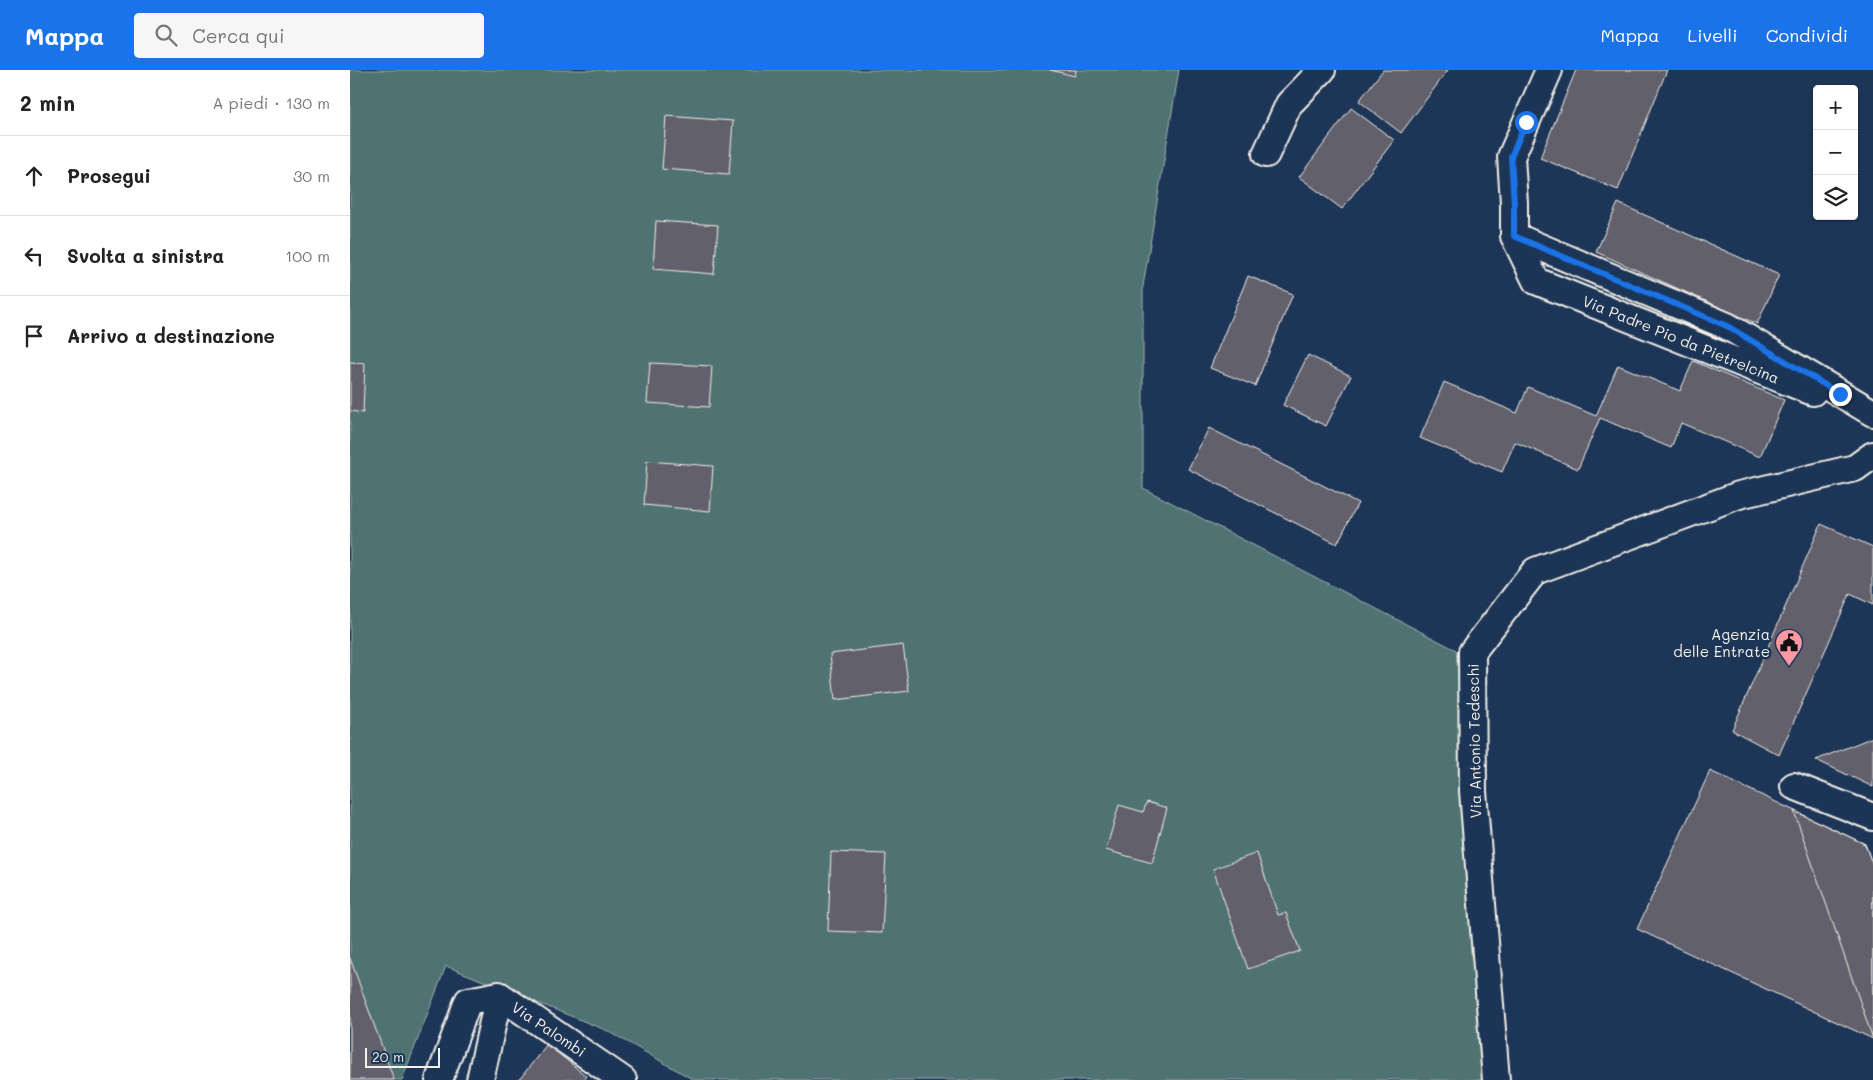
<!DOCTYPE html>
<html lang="it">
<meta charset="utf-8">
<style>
:root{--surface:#fff;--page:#f6f6f6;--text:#222;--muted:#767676;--line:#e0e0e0;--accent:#1a73e8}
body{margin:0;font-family:Mali,sans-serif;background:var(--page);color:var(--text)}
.controls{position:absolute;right:15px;top:15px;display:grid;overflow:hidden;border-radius:5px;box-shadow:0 1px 4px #0004}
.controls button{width:45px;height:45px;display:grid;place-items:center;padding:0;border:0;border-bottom:1px solid var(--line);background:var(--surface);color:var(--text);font:25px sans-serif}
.scale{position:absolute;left:15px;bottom:12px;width:75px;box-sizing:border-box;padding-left:5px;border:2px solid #f4f1e8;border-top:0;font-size:14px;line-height:18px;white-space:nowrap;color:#f4f1e8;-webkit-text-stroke:4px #1d3557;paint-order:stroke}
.stop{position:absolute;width:15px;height:15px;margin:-11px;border:4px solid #1a73e8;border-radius:50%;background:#fff}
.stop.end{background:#1a73e8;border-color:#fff;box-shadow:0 1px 5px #0008}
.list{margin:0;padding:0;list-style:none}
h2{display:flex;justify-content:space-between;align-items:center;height:65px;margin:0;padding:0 20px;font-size:21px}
h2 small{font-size:16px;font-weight:400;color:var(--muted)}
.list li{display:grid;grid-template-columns:32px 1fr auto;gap:15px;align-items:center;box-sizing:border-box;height:80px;padding:0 20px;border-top:1px solid var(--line)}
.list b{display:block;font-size:19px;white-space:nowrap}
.list em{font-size:16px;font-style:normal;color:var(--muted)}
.icon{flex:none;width:28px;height:28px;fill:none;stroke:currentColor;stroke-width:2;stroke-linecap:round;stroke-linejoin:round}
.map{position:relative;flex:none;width:1523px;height:1010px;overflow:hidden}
header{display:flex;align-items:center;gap:30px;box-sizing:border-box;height:70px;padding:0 25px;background:var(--accent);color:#fff}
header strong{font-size:24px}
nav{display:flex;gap:28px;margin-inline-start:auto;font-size:18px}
.search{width:350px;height:45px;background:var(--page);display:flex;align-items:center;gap:12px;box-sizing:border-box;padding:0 18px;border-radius:5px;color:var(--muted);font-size:19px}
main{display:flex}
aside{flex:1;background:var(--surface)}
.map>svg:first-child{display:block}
.green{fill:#507273;stroke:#a2b2ae}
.building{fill:#62606c;stroke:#f4f1e8}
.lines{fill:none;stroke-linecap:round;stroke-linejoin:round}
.minor-casing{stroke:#f4f1e8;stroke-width:30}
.minor{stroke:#1d3557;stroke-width:26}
.route{stroke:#1a73e8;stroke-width:6}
.labels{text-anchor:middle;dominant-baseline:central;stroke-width:5;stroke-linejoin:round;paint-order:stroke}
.street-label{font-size:15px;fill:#f4f1e8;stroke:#1d3557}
.poi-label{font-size:15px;fill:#f4f1e8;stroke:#1d3557;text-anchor:end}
</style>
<header>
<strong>Mappa</strong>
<div class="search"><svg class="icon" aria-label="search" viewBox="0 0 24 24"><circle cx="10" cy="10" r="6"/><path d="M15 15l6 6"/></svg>Cerca qui</div>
<nav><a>Mappa</a><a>Livelli</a><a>Condividi</a></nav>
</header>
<main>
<aside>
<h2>2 min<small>A piedi · 130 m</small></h2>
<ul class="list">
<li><svg class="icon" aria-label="ahead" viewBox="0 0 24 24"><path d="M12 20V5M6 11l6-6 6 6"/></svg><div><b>Prosegui</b></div><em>30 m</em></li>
<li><svg class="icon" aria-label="left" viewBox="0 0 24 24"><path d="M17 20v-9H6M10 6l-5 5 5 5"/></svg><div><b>Svolta a sinistra</b></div><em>100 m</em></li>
<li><svg class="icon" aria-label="arrive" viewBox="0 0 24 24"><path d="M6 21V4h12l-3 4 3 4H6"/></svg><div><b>Arrivo a destinazione</b></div></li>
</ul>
</aside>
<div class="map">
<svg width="1523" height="1010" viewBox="0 0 1523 1010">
<rect width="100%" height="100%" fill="#1d3557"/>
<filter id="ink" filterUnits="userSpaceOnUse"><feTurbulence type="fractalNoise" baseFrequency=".02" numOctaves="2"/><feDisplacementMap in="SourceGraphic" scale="10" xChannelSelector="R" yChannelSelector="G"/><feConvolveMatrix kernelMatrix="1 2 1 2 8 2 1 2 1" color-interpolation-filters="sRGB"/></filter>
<g filter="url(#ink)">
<path class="green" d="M0 0H829L793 216V418L1106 580 1141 1010H344L258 961 96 896 52 1010H0Z"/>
<path class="building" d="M700 0H726L725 6Z
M1033 0H1098L1051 63 1009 31Z
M1226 0H1317L1268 120 1190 88Z
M1001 38 1044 70 992 139 949 107Z
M316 46 383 51 379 104 312 99Z
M1268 133 1429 205 1407 254 1246 182Z
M306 151 368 155 364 204 303 199Z
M898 206 943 224 905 316 860 298Z
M958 285 1001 306 976 356 933 335Z
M1343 291 1434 330 1410 387 1331 353 1321 378 1250 348 1228 399 1165 372 1152 402 1070 368 1094 312 1167 343 1178 317 1246 346 1268 295 1330 321Z
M0 292 15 293 13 343 0 341Z
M300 293 362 296 359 337 297 333Z
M859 358 1008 433 987 474 838 399Z
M297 391 363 396 360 441 294 435Z
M1471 454 1523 477V535L1500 524 1429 685 1382 660Z
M553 575 559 621 485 630 480 584Z
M1523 667V717L1466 690Z
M1360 701 1515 774 1523 796V969L1287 859Z
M797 732 817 738 802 793 756 780 769 735 793 742Z
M1444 741 1515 774 1523 796V969Z
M481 782 536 784 532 863 478 861Z
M907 783 928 845 936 843 950 881 898 899 863 799Z
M0 888 44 1010H0Z
M197 974 236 1006 234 1010H169Z"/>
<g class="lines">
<defs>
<path id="minor" d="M1199 0 1161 87 1164 133V166L1377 256 1523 343
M916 84 939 34 972 0
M1164 166 1186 211 1463 322
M1444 716 1523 747
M149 925 273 1010
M89 1010 118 931 149 925 130 1010
M1146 1010 1123 721 1122 582 1185 501 1389 425 1505 398 1523 385"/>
</defs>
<use href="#minor" class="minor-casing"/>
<use href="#minor" class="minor"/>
</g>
</g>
<g class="lines" filter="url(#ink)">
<path class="route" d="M1176 52 1161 87 1164 134V166L1377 256 1490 324"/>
</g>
<defs>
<symbol id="civic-pin" viewBox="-11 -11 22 30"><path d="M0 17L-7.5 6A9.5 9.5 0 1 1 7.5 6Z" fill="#ff9aa2" stroke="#1d3557"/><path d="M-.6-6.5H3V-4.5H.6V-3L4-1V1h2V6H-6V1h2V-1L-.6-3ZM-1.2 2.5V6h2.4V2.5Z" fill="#111"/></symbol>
</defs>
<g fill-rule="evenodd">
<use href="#civic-pin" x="1423" y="557" width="32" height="43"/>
</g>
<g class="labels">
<g class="street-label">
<text transform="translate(1331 269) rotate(22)">Via Padre Pio da Pietrelcina</text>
<text transform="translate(1124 671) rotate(-91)">Via Antonio Tedeschi</text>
<text transform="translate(199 959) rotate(34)">Via Palombi</text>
</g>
<g class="poi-label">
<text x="1420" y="564">Agenzia<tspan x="1420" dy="17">delle Entrate</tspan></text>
</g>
</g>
</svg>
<div class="controls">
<button>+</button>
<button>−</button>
<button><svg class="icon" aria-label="layers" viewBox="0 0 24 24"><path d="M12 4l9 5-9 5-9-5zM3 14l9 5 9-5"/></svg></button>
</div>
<div class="scale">20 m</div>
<div class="stop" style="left:1176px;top:52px"></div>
<div class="stop end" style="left:1490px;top:324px"></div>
</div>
</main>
